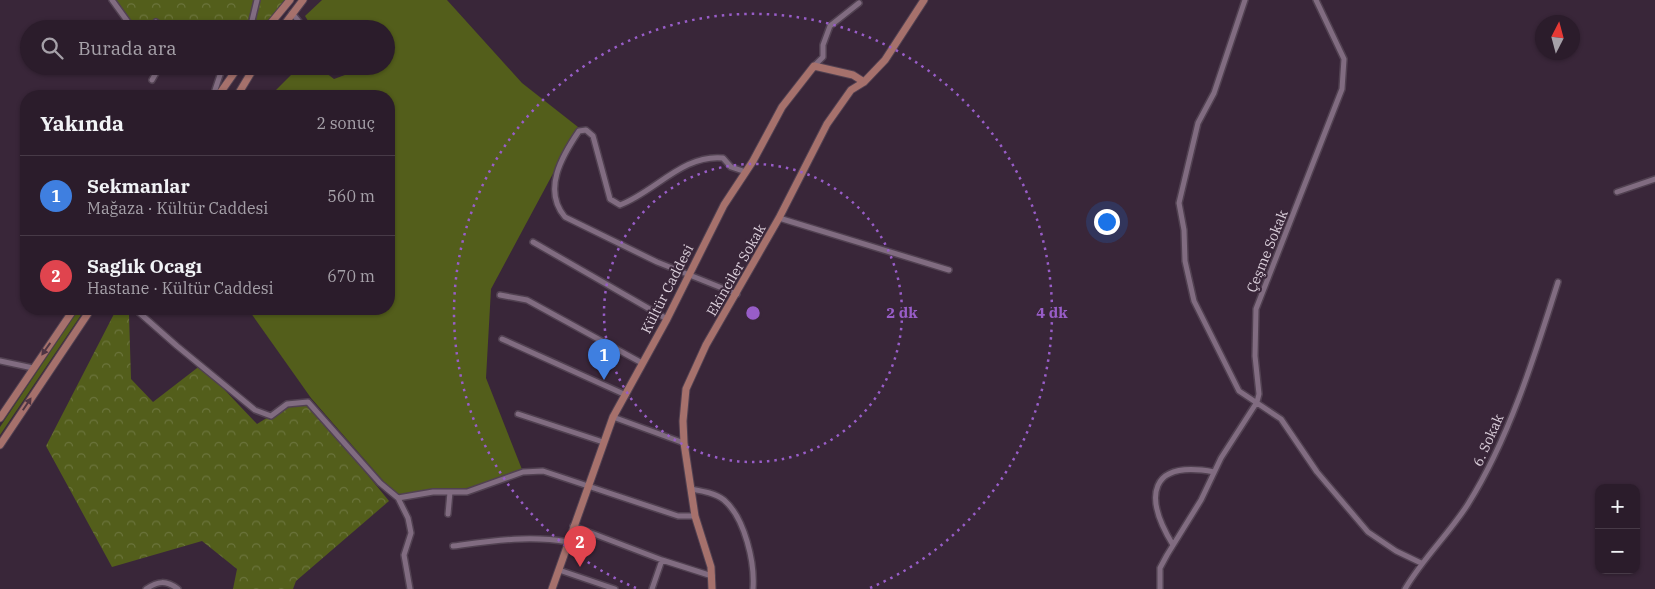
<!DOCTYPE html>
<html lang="tr">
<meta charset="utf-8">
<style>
:root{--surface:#2b1c2b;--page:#332533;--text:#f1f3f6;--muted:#a6a1a9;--line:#473a47;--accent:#1a73e8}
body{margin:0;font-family:"IBM Plex Serif",serif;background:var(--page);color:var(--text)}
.controls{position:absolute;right:15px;bottom:15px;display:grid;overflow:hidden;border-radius:10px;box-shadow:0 1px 4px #0004}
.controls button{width:45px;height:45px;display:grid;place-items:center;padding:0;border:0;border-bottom:1px solid var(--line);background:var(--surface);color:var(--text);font:25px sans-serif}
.compass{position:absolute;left:1535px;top:15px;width:45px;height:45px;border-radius:50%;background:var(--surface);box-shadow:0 1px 4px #0004;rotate:6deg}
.you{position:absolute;left:1106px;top:221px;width:18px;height:18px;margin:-12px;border:4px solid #fff;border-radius:50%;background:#1a73e8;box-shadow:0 0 0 8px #1a73e833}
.badge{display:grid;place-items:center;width:32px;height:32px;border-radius:50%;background:var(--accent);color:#fff;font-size:16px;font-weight:700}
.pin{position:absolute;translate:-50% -41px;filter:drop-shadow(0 1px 2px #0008)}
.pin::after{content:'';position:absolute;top:26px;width:18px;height:15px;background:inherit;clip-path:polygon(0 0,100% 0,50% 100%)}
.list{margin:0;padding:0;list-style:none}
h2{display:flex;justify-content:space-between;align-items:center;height:65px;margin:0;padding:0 20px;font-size:21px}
h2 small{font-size:16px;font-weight:400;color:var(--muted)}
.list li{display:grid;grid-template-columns:32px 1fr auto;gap:15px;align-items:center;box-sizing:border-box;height:80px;padding:0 20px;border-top:1px solid var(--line)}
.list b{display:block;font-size:19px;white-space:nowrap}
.list p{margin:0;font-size:16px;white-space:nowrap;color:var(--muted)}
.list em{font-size:16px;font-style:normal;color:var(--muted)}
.icon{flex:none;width:28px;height:28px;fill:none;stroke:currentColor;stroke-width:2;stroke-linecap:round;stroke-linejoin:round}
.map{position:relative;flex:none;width:1655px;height:589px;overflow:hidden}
.search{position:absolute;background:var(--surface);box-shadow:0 1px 4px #0004;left:20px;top:20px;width:375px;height:55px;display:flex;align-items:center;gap:12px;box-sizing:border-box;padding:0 18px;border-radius:28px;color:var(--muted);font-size:19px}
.panel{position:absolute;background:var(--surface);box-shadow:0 1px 4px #0004;left:20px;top:90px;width:375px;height:225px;border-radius:20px}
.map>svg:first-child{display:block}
.grass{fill:#535e1b}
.forest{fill:url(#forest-crowns)}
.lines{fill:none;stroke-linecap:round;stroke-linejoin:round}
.street-casing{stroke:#514151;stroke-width:8}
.secondary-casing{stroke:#514151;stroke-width:9}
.street{stroke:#816c81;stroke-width:5}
.secondary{stroke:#a6716c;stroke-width:7}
.oneway{fill:#4f3543}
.ring{fill:none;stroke:#985dc8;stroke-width:2.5;stroke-dasharray:2.5 5}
.labels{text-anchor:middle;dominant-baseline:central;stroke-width:4;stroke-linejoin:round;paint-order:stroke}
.street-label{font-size:14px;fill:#dcd0dc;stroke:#392639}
.centre{fill:#985dc8;stroke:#392639;stroke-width:2.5}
.ring-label{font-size:15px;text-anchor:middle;font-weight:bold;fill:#985dc8;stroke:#392639;stroke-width:4;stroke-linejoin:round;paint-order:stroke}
</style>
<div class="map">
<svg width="1655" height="589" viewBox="0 0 1655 589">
<defs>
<pattern id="forest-crowns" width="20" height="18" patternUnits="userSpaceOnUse" patternTransform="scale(1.25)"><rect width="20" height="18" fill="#535e1b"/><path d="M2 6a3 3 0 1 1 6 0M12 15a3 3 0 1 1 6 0" fill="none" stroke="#6b743c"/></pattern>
</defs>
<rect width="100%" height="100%" fill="#392639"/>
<path class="grass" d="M322 0H447L522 83 578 127 491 289 486 378 523 472 467 492 398 498 311 398 248 309H389V96H270L300 66H317L334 79 369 66H386V60L393 58 386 56V29H313L305 16Z
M79 309H85L0 435V427Z"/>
<path class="forest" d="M112 0H292L266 29H133Z
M115 312 129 315 131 379 153 402 201 365 257 424 281 409 308 402 389 501 296 581 293 589H233L237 569 202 541 112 567 46 446Z"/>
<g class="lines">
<defs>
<path id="street" d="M112 0 133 29
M1245 0 1214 93 1198 123 1179 203 1184 230 1185 261 1194 301 1239 391 1281 419 1317 472 1368 532 1396 551 1421 563
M292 13 305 29
M156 22 167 29
M250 29 257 0
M336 66 339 69 355 66
M814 66 823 57V45L830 26 859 3
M152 80 160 66
M213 96 223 66
M1617 192 1655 179
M779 218 949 270
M533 242 667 319
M737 294 657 262 565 217C542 190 562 156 579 131L586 130 593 136 610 199 620 205C655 192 683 154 723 158L731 167 746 172
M500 295 527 300 642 363
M135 309 177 346 255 410 271 416 287 404 308 402 380 483 398 498 433 492H467L523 472 543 471 678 516H695
M142 313 150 309
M502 339 626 395
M0 361 33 368
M518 414 603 442
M613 417 684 443
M691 489C702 491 715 493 724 500 745 518 755 563 753 589
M398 498 408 518 411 533 404 555 410 589
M448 514 450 492
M573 526 662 560 712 576
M1173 545C1143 496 1149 460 1214 472
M453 546C491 541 529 535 568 542
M559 570 615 589
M146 589C158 581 166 580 178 589
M652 589 662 560
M1160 589V568L1167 555 1201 500 1221 458 1257 402 1259 394 1255 356 1256 309 1342 89 1344 59 1316 0
M1405 589C1423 558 1449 534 1468 504 1509 439 1535 355 1558 282"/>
<path id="secondary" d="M266 29 290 0
M281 29 303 0
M218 96 239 66
M237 96 255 66
M0 418 74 309
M0 445 91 309
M552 589 613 417 667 319 724 205 753 161 782 107 814 66 853 75 864 82
M712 589 711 567 695 516 684 443 683 421 686 389 706 345 779 218 827 124 851 90 864 82 885 60 924 0"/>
</defs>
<use href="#street" class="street-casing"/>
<use href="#secondary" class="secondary-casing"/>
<use href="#street" class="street"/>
<use href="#secondary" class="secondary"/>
</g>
<defs><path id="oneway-solid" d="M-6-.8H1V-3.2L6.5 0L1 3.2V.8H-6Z" transform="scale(1.25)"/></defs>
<g class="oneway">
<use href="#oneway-solid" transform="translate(46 349) rotate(125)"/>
<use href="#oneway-solid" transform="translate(27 404) rotate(-56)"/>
</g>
<g class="ring">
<circle cx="753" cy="313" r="149"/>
<path d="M636 588A299 299 0 1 1 870 588"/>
</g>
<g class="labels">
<g class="street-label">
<text transform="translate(1267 251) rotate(-68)">Çeşme Sokak</text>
<text transform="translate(736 270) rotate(-60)">Ekinciler Sokak</text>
<text transform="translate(667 289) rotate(-63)">Kültür Caddesi</text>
<text transform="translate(1488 440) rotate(-66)">6. Sokak</text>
</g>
</g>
<circle cx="753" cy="313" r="8" class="centre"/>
<g class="ring-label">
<text x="902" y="318">2 dk</text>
<text x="1052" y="318">4 dk</text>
</g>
</svg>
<div class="controls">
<button>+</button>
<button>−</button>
</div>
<svg class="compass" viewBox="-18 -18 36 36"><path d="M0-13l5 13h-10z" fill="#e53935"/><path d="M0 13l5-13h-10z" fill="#a6a1a9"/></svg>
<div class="you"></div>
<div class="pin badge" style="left:604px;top:380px;background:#3f7fe0">1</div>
<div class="pin badge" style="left:580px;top:567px;background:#e0444e">2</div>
<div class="search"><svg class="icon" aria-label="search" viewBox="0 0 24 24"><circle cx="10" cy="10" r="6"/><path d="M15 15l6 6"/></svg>Burada ara</div>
<section class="panel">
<h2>Yakında<small>2 sonuç</small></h2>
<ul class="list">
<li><span class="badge" style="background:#3f7fe0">1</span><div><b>Sekmanlar</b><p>Mağaza · Kültür Caddesi</p></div><em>560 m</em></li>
<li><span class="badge" style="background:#e0444e">2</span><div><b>Saglık Ocagı</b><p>Hastane · Kültür Caddesi</p></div><em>670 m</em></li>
</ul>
</section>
</div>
